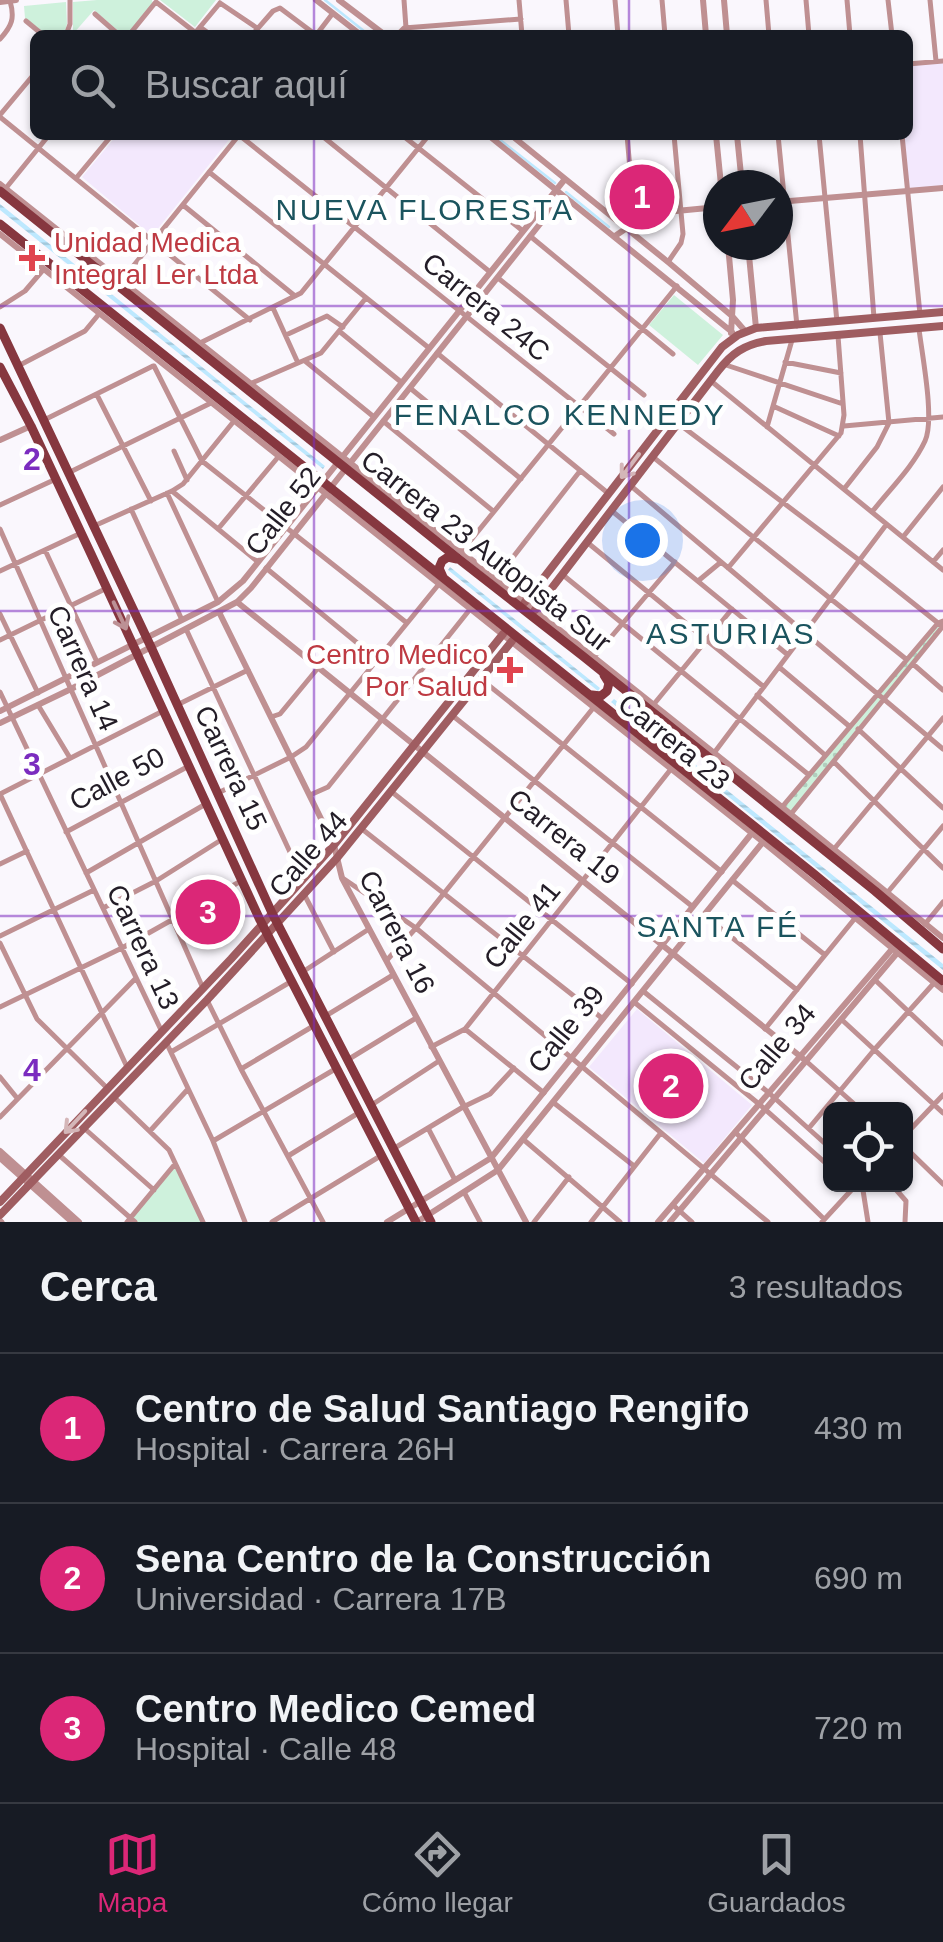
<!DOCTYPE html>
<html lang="es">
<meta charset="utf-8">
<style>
:root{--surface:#171b24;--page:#242831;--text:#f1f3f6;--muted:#9ea1a6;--line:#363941;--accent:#db2777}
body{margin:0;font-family:Helvetica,sans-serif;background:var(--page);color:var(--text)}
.controls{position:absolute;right:30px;bottom:30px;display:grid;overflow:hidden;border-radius:15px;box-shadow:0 2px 8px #0004}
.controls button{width:90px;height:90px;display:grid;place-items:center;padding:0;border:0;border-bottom:2px solid var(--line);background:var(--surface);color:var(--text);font:50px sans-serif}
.compass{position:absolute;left:703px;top:170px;width:90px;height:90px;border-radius:50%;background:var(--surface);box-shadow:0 2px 8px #0004;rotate:238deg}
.you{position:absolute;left:642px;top:540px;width:35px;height:35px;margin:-25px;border:8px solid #fff;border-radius:50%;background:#1a73e8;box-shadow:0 0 0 15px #1a73e833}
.badge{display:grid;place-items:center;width:65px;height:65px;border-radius:50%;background:var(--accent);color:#fff;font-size:32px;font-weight:700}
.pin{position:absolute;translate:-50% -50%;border:5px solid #fff;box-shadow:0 2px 10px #0006}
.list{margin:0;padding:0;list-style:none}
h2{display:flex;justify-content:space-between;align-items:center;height:130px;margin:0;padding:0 40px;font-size:42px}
h2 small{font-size:32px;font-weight:400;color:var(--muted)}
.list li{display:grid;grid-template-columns:65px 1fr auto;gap:30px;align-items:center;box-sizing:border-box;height:150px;padding:0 40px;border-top:2px solid var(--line)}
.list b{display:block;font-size:38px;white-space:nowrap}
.list p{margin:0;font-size:32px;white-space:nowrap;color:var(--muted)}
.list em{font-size:32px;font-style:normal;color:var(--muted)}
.icon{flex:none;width:55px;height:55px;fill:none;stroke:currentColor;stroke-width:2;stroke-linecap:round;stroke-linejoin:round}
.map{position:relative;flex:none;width:943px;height:1222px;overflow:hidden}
.search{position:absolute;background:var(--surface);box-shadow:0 2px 8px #0004;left:30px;right:30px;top:30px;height:110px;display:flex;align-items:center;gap:25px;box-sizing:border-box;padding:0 35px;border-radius:15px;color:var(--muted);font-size:38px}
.sheet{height:580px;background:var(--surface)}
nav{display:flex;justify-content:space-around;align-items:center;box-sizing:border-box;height:140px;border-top:2px solid var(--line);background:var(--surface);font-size:28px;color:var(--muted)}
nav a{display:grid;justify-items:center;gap:5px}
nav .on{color:var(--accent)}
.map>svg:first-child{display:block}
.built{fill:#f3e8fd}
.grass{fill:url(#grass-dots)}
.green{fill:#cef1dc}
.water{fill:url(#water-rules)}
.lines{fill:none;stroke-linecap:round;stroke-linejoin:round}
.stream{stroke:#bde8fe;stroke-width:2.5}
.minor{stroke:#bf9092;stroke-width:5}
.tertiary{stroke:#bf9092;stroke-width:6}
.secondary{stroke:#9f5d61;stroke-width:8}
.primary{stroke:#86373f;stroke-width:9}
.oneway{stroke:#d4b6b8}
.oneway2{stroke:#bc9195}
.grid{fill:none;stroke:#7b2cbf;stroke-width:2.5;stroke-opacity:0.55}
.health-dot{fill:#e0444e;stroke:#fff;stroke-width:4}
.labels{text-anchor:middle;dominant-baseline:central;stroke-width:10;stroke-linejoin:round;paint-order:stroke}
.health-label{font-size:28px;fill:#be3a42;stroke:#fff;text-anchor:start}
.street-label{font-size:28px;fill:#231d27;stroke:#fff}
.neighbourhood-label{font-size:30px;letter-spacing:2.5px;fill:#1b545e;stroke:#fff}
.grid-label{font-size:32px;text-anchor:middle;font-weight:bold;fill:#7b2cbf;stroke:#fff;stroke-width:10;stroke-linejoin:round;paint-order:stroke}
</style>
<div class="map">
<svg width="943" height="1222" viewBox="0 0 943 1222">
<defs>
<pattern id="grass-dots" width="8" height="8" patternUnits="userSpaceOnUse" patternTransform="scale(2.5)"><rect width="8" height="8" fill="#cef1dc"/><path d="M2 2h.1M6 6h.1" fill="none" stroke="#b1cebd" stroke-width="1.8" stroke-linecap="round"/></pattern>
<pattern id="water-rules" width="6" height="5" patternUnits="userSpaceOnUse" patternTransform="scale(2.5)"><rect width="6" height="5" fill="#bde8fe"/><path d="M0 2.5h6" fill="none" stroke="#a2c7da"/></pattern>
</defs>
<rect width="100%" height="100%" fill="#faf7fd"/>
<path class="built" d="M943 61V188L908 191 902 135H908V64Z
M117 135H231L232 136 152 236 82 177Z
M637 1009 752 1105 704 1163 589 1067Z"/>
<path class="grass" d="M938 623 943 627 790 814 782 807Z"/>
<path class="green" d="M97 0H152L153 4 127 35H123L94 10 73 34V2Z
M160 0H216L195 27Z
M66 2 67 24 64 35H47L25 18 24 6Z
M674 295 723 335 698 365 649 325Z
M175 1164 203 1222H135L130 1218Z"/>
<path class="water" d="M0 204 325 466 323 469 0 210Z
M450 567 600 688 598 691 448 570Z
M614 699 943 964V970L611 702Z"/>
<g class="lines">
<path class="stream" d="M325 0 369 35
M494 135 555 183
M566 192 609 227"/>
<path class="minor" d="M404 0 406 28
M519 0 522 35
M566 0 569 35
M615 0 618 35
M662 0 665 35
M766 0 769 35
M806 0 809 35
M847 0 850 35
M888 0 892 35
M930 0 936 61
M156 2 196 33
M220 3 257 28
M95 14 119 35
M26 21 43 35
M200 27 211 35
M195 33 220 3
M317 34 333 13
M66 35 70 24V0
M129 35 155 3
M252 35 273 11 280 8 316 35
M397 35 404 28 521 19
M0 39C12 26 15 18 10 1
M908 64 943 61
M0 115 35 73
M0 117 250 320
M321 135 490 272
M402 135 523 231
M627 135 634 215
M778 135 797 326
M819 135 837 322
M860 135 874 318
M902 135 920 314
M209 172 429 348
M77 177 112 135
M6 188 49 135
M183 205 295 296
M530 236 673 354
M668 262 681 243 683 234 674 135
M498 278 644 395
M122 280 239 135 614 434
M0 307 25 291 43 270
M273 308 298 363
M339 331 401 382
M286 335 327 316 343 327
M200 343 301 293 429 135
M437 353 609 494
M305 361 374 417
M785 362 841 373
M723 364 843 404
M18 366 85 331 99 314
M154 366 202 461 407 623
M711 381 943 570
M252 383 321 353 366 298
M410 388 521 479
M97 395 151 501
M773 406 839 436
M44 420 153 366
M383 421 493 511
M679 424 859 560 943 627
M844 426 943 417
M767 427 792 340
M174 451 187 480
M653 457 906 659
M70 472 211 403
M631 486 943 749
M844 489 877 447 889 423 880 333
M172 491 258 562
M167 493 218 602
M0 505 56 479
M131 509 182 620
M612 511 788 655
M872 512C889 490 913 467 925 441 935 419 922 355 919 329
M94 526 172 491 183 484 234 421
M0 529 202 986
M218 529 279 456
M903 537 943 487
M588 543 764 687
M45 550 97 662
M462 551 677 286
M933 562 943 550
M266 568 378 660
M728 568 841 433 844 415 838 336
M0 571 81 533
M563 575 809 775
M496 579 580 471
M698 581 721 562
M0 614 38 693
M186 629 303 880
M0 640 105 589
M594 657 675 562
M913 664 943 690
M779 667 849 726
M482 680 722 872
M0 692 162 1032
M757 695 825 755
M654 704 732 609
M38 705 70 758
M177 705 248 670
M453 716 693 907
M271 717 280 714 318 668
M858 729 943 808
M714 753 886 525
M834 762 943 868
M392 792 632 984
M218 793 291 757 306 747 439 584
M310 795 328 787 471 608
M782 807 938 623 943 621
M791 814 943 626
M362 829 603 1019
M66 832 187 767
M834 849 943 718
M0 864 27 851
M86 873 204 805
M344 879 416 928 768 1222
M732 880 825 955
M887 893 943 826
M304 894 334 952
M103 908 156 881 221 840
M704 915 797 990
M925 924 943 902
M0 936 94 890
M0 943 37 1019 107 1088
M387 960 416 928 594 707
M304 971 369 929
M875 980 943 1044
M643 991 769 1093 830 1148
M207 1000 241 1069 323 1222
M634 1002 759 1104 830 1167
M0 1007 122 948 241 881
M324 1017 393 975
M841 1019 943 1113
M465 1029 544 1093
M765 1029 856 917
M166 1042 213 1141 245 1222
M431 1047 465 1029 671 769
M171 1052 292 981
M349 1059 416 1018
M806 1061 861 1110
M127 1067 0 794 161 712
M241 1069 315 1025
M0 1077 17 1098
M114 1097 169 1150 203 1222
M554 1103 634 1166
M370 1106 439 1061
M0 1117 136 978
M428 1128 455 1180
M809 1128 874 1050 934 983
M85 1129 154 1190
M150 1131 188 1089
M735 1132 824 1219
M906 1134 943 1095
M524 1140 620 1222
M213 1141 337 1068
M906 1148 943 1184
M393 1149 463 1107 490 1094 514 1068
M59 1155 135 1222
M288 1156 360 1112
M862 1184 868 1222
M891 1184 906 1201 905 1222
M464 1192 480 1222
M673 1205 692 1222
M0 1220 2 1222
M127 1222 175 1164
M272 1222 382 1155
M534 1222 569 1177
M591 1222 660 1134
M822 1222 857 1184"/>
<path class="tertiary" d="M316 0 361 35
M339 0 385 35
M703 0 706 35
M724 0 727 35
M0 2 16 0
M488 135 732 332
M511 135 668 262 732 316 745 331
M716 135 721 185
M737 135 742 185
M0 184 782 807 943 938
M778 202 943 188
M614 217 718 207
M0 234 763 842 943 990
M615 236 643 217
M728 245 733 300 731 333
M748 245 756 328
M0 440 31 426
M237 602 806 1061
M219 612 334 845 342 878 526 1222
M0 711 218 602 243 581 565 179
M0 723 71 689 237 602 251 588 555 205 559 201 571 202
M0 1151 79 1222
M0 1158 72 1222
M387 1222 491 1158 752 833
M417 1222 498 1170 763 842
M658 1222 893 948
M670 1222 898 952"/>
<path class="secondary" d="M525 602 722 347 738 335 756 328 943 312
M535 610 718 371C732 353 744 345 766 341L943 326
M0 1202 231 959 334 845 503 634
M0 1215 207 1000 337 858 512 641"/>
<path class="primary" d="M0 191 460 560 584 657 875 891 943 949
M0 224 814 874 943 981
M0 328 151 647 272 913 431 1222
M0 367 31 426 91 554 260 920 416 1222
M443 577 439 568 442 561 448 557 457 559
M592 695 601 696 607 691 609 683 604 675"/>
</g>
<defs><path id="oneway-shaft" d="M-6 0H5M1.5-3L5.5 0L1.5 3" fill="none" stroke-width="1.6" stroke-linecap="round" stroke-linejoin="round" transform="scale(2.5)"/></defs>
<g class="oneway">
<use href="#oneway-shaft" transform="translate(630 466) rotate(127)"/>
<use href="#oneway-shaft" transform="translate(75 1122) rotate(133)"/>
</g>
<use class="oneway2" href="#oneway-shaft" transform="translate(120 616) rotate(65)"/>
<path class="grid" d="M314 0V35M629 0V35M314 135V1222M629 135V1222M0 306H943M0 611H943M0 916H943"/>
<g class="health-dot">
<path d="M27 243h10v10h10v10h-10v10h-10v-10h-10v-10h10z"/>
<path d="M505 655h10v10h10v10h-10v10h-10v-10h-10v-10h10z"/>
</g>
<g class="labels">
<g class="health-label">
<text x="54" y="242">Unidad Medica<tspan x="54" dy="32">Integral Ler Ltda</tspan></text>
<text x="488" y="654" text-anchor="end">Centro Medico<tspan x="488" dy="32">Por Salud</tspan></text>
</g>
<g class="street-label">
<text transform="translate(486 307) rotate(39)">Carrera 24C</text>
<text transform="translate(283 511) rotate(-52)">Calle 52</text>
<text transform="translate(486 551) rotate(38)">Carrera 23 Autopista Sur</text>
<text transform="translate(83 668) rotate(66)">Carrera 14</text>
<text transform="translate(674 742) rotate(39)">Carrera 23</text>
<text transform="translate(231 768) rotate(65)">Carrera 15</text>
<text transform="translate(117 779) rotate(-28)">Calle 50</text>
<text transform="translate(564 837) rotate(39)">Carrera 19</text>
<text transform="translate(308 854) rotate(-49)">Calle 44</text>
<text transform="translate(522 925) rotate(-51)">Calle 41</text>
<text transform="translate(397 932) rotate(63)">Carrera 16</text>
<text transform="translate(143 947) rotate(65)">Carrera 13</text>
<text transform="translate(566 1029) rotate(-51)">Calle 39</text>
<text transform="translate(777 1047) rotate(-50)">Calle 34</text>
</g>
<g class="neighbourhood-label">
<text x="425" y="209">NUEVA FLORESTA</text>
<text x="560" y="414">FENALCO KENNEDY</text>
<text x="731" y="633">ASTURIAS</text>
<text x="718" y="926">SANTA FÉ</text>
</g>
</g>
<g class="grid-label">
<text x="32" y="470">2</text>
<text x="32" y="775">3</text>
<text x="32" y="1081">4</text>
</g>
</svg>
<div class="controls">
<button><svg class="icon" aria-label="locate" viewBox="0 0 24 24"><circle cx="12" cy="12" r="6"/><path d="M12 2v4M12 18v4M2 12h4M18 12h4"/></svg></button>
</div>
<svg class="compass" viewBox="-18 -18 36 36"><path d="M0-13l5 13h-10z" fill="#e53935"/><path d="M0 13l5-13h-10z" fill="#9ea1a6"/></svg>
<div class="you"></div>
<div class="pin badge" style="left:642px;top:197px">1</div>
<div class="pin badge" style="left:671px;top:1086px">2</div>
<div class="pin badge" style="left:208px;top:912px">3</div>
<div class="search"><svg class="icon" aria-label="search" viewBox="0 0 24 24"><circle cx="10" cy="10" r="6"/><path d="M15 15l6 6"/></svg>Buscar aquí</div>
</div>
<section class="sheet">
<h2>Cerca<small>3 resultados</small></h2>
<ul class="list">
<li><span class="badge">1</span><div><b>Centro de Salud Santiago Rengifo</b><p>Hospital · Carrera 26H</p></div><em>430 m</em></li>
<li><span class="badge">2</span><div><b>Sena Centro de la Construcción</b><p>Universidad · Carrera 17B</p></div><em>690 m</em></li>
<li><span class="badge">3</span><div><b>Centro Medico Cemed</b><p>Hospital · Calle 48</p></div><em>720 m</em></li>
</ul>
</section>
<nav>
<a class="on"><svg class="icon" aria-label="map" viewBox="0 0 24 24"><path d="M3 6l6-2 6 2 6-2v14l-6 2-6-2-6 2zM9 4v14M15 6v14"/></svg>Mapa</a>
<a><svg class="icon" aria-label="directions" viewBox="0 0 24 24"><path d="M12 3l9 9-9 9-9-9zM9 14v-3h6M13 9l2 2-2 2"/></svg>Cómo llegar</a>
<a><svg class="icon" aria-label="saved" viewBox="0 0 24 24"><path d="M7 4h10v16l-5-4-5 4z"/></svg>Guardados</a>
</nav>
